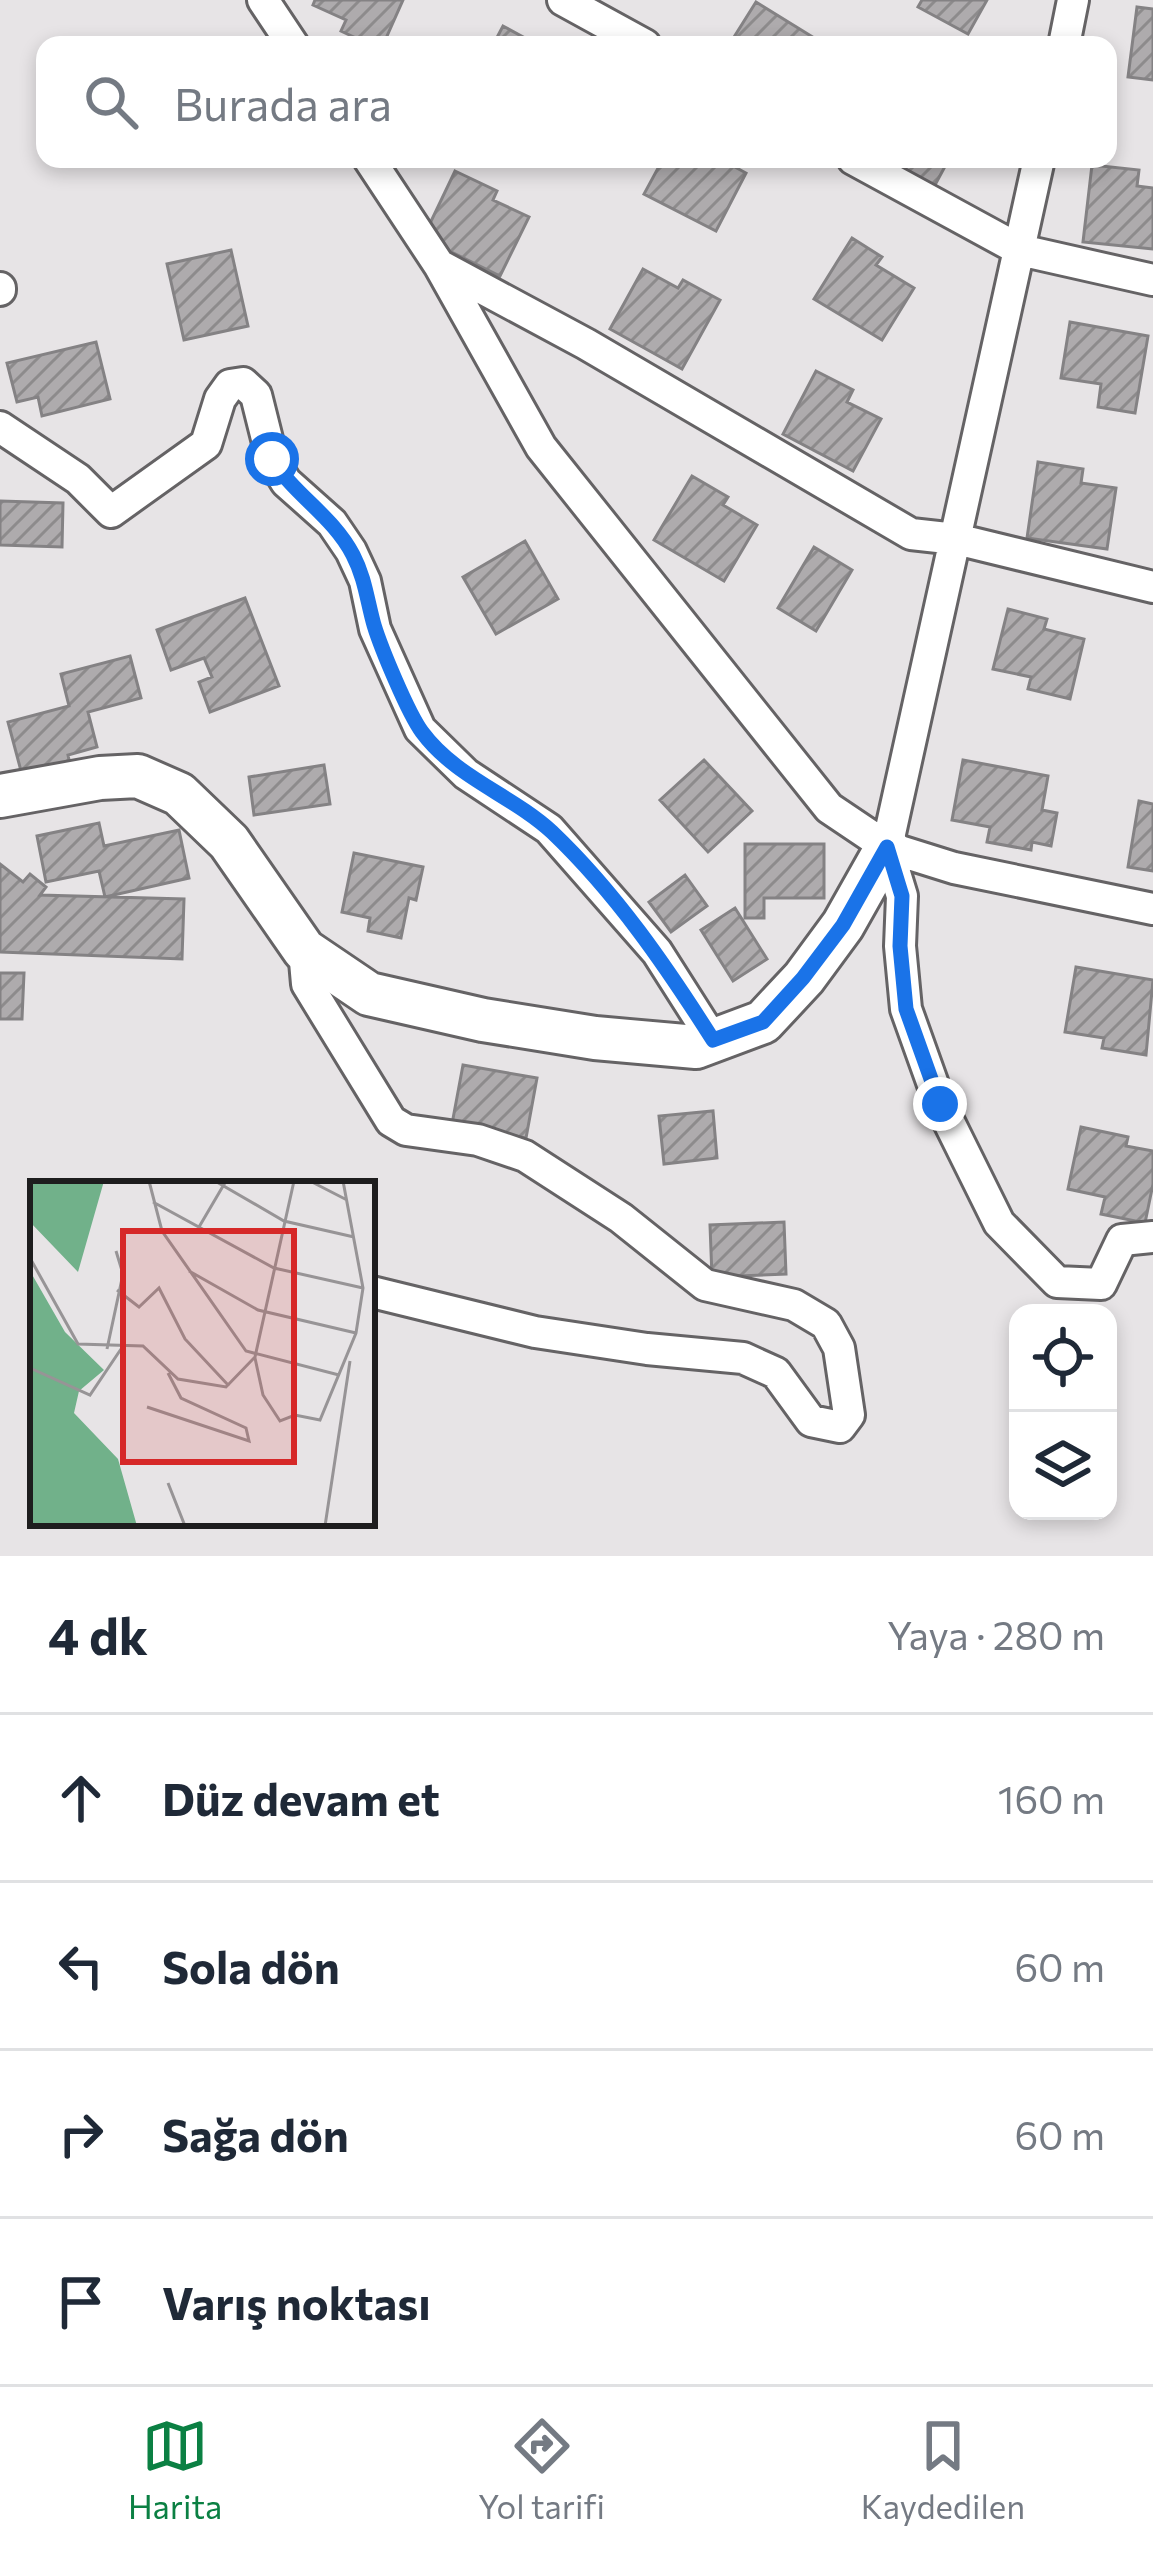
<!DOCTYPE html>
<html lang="tr">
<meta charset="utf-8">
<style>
:root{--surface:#fff;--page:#f2f2f3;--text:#1f2937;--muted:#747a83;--line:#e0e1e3;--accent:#0b8043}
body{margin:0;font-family:Commissioner,sans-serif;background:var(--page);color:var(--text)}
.controls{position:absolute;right:36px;bottom:36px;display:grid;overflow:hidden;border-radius:24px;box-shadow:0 6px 18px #0003}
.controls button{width:108px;height:108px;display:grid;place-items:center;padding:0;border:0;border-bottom:3px solid var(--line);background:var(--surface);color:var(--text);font:60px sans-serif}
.stop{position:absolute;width:36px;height:36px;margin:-27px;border:9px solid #1a73e8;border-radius:50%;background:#fff}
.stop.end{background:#1a73e8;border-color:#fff;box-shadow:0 3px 12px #0008}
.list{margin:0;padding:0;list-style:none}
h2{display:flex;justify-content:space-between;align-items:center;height:156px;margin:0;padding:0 48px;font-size:51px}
h2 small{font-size:39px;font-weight:400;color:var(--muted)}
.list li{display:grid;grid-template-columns:78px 1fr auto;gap:36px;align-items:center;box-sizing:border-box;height:168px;padding:0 48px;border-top:3px solid var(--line)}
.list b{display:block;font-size:45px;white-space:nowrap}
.list em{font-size:39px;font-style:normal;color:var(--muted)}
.icon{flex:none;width:66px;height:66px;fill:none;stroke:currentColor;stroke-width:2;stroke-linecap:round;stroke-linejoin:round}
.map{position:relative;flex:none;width:1153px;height:1556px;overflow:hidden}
.search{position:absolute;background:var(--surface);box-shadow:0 6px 18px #0003;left:36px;right:36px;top:36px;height:132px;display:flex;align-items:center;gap:30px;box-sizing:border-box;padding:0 42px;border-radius:24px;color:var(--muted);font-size:45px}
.sheet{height:828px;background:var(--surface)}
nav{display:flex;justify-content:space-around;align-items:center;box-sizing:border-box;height:168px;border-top:3px solid var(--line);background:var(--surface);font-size:33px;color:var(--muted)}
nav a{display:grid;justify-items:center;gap:6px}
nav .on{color:var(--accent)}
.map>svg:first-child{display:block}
.building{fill:url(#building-hatch);stroke:#848284;stroke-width:3}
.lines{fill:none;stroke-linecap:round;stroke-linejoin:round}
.street-casing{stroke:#656365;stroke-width:36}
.secondary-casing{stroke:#656365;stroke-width:48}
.street{stroke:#fff;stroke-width:30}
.secondary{stroke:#fff;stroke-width:42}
.route{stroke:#1a73e8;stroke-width:15}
.inset-road{fill:none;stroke:#979496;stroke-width:3}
.view{fill:#d62828;fill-opacity:0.15;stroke:#d62828;stroke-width:6}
.inset-edge{fill:none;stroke:#1e1d1e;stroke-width:6}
</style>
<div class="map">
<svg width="1153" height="1556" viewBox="0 0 1153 1556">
<defs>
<pattern id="building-hatch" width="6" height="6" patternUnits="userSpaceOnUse" patternTransform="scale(3)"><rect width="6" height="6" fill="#aeabad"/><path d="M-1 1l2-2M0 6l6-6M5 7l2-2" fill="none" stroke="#8d8b8c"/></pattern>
</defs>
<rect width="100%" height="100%" fill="#e7e4e6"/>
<path class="building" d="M315 0H403L383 45H371L341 31 346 20 313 5Z
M922 0H987L968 34 918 7Z
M756 2 824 44 823 45H729Z
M1137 7 1153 9V80L1128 77Z
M503 26 538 45H493Z
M663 159H720L746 173 716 231 644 194Z
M895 159H949L928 198 892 178 901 162Z
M1092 165 1139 170 1137 186 1153 188V249L1083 242Z
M455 171 497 191 493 200 529 217 500 276 423 238Z
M852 238 882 257 876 265 914 288 882 340 814 299Z
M231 250 248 326 184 340 167 264Z
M643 269 678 288 683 280 720 300 682 369 610 329Z
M1070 322 1148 336 1135 413 1098 407 1101 384 1061 378Z
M96 342 110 399 42 416 38 397 17 402 7 363Z
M816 371 853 390 847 402 881 419 853 471 783 434Z
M1038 462 1083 469 1081 483 1116 488 1107 549 1027 538Z
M692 476 728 497 723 505 757 525 724 581 654 540Z
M0 501 63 503 62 547 0 545Z
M525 541 558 599 496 634 463 577Z
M814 547 852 570 816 631 778 608Z
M245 598 279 686 210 712 199 682 212 677 204 658 171 670 157 630Z
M1008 609 1047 619 1044 629 1084 639 1070 699 1028 689 1031 677 993 669Z
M130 656 141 698 88 712 97 747 68 755 72 773 25 786 8 722 69 706 61 674Z
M704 760 752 811 708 852 660 800Z
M963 760 1048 776 1042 810 1057 813 1051 846 1032 842 1031 850 987 842 990 827 952 820Z
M324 765 330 804 254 815 249 777Z
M1139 801 1153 804V871L1128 867Z
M99 823 104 846 179 830 189 878 105 897 99 871 46 882 37 836Z
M745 844H824V898H764V918H745Z
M354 853 423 867 416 900 409 898 401 938 368 931 370 918 342 912Z
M0 864 23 882 30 874 46 887 40 895 184 899 182 959 0 952Z
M685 875 707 906 671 932 649 902Z
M735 908 767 959 733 981 701 930Z
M1076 967 1153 980 1146 1055 1102 1048 1104 1038 1065 1032Z
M0 973H24L22 1019H0Z
M463 1065 537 1078 526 1138 452 1124Z
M713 1111 717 1158 664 1164 659 1116Z
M1081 1127 1128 1137 1126 1146 1153 1151V1184L1145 1223 1101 1214 1105 1197 1068 1189Z
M784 1222 786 1274 712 1277 710 1225Z"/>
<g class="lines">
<defs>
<path id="street" d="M263 0 293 45
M563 0 645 45
M1064 45 1073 0
M369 159 439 265 541 447 829 808 887 847 954 868 1153 909
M853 159 1020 250 1153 280
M1039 159 887 847 902 896 900 946 906 1009 940 1104 999 1223 1057 1282 1101 1284 1122 1240 1153 1237
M439 265 586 344 911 534 956 539 1153 587
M0 288V290
M0 427 78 479 111 512 206 444 220 399 230 385 243 383 256 395 272 459 286 482 332 523 351 551 365 581 375 629 420 729 466 774 549 829 657 952 713 1040
M304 950 307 984 391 1121 406 1130 478 1140 525 1156 621 1218 705 1285 794 1305 826 1324 839 1348 849 1415 840 1427 811 1421 776 1373 743 1358 647 1349 535 1332 372 1292"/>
<path id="secondary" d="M0 796 100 778 138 776 179 794 229 842 304 950 369 994 483 1020 595 1038 696 1047 763 1022 804 978 843 925 887 847"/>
</defs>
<use href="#street" class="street-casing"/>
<use href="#secondary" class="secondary-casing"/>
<use href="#street" class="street"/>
<use href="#secondary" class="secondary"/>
</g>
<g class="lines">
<path class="route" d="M272 459C294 495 333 516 353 555 365 578 367 600 374 625 381 648 408 713 422 732 456 778 512 795 552 832 616 893 666 966 713 1040L763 1022 803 978 843 925 887 847 902 896 900 946 906 1009 940 1104"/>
</g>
<g transform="translate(30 1181)">
<rect width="345" height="345" fill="#e7e4e6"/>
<path d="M0 0H74L48 91 0 41ZM0 90 35 151 74 189 49 210 44 232 88 278 107 345H0Z" fill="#71b18a"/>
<path class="inset-road" d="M119 0 132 50 216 170 309 194M185 0 254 40 324 56M280 0 317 19M123 21 244 87 333 107M169 46 196 0M0 77 48 163 113 165 148 198 196 206 225 176 264 0M159 90 228 129 326 152M87 109 109 126 129 107 155 158 199 205M77 168 93 93 86 70M225 177 233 214 250 240 265 234 290 239 326 152 333 107 313 0M0 187 60 214 91 168M117 226 219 260 216 247 151 217 138 192M138 302 155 345M295 345 320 180"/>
<path class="view" d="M93 50H264V281H93Z"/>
<rect width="345" height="345" class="inset-edge"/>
</g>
</svg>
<div class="controls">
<button><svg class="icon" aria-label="locate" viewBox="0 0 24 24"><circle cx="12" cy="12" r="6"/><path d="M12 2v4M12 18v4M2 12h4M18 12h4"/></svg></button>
<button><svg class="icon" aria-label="layers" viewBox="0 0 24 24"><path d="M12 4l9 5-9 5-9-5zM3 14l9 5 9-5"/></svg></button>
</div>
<div class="stop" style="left:272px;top:459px"></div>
<div class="stop end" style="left:940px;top:1104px"></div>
<div class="search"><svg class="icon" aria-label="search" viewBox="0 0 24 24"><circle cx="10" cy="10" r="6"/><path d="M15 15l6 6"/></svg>Burada ara</div>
</div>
<section class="sheet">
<h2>4 dk<small>Yaya · 280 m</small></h2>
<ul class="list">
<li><svg class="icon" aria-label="ahead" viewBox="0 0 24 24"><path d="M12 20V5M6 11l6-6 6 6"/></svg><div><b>Düz devam et</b></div><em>160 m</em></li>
<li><svg class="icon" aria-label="left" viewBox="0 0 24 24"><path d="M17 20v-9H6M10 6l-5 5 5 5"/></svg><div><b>Sola dön</b></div><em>60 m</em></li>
<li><svg class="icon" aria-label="right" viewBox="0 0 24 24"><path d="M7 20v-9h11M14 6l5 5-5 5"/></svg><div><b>Sağa dön</b></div><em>60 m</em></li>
<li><svg class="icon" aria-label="arrive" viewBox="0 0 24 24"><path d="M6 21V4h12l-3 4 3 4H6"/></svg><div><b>Varış noktası</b></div></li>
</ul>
</section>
<nav>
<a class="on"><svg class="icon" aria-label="map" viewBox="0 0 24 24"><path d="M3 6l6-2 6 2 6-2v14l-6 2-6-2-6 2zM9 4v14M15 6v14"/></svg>Harita</a>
<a><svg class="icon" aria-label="directions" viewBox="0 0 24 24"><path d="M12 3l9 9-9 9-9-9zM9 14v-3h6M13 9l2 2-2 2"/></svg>Yol tarifi</a>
<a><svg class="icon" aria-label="saved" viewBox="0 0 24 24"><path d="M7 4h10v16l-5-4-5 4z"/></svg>Kaydedilen</a>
</nav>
